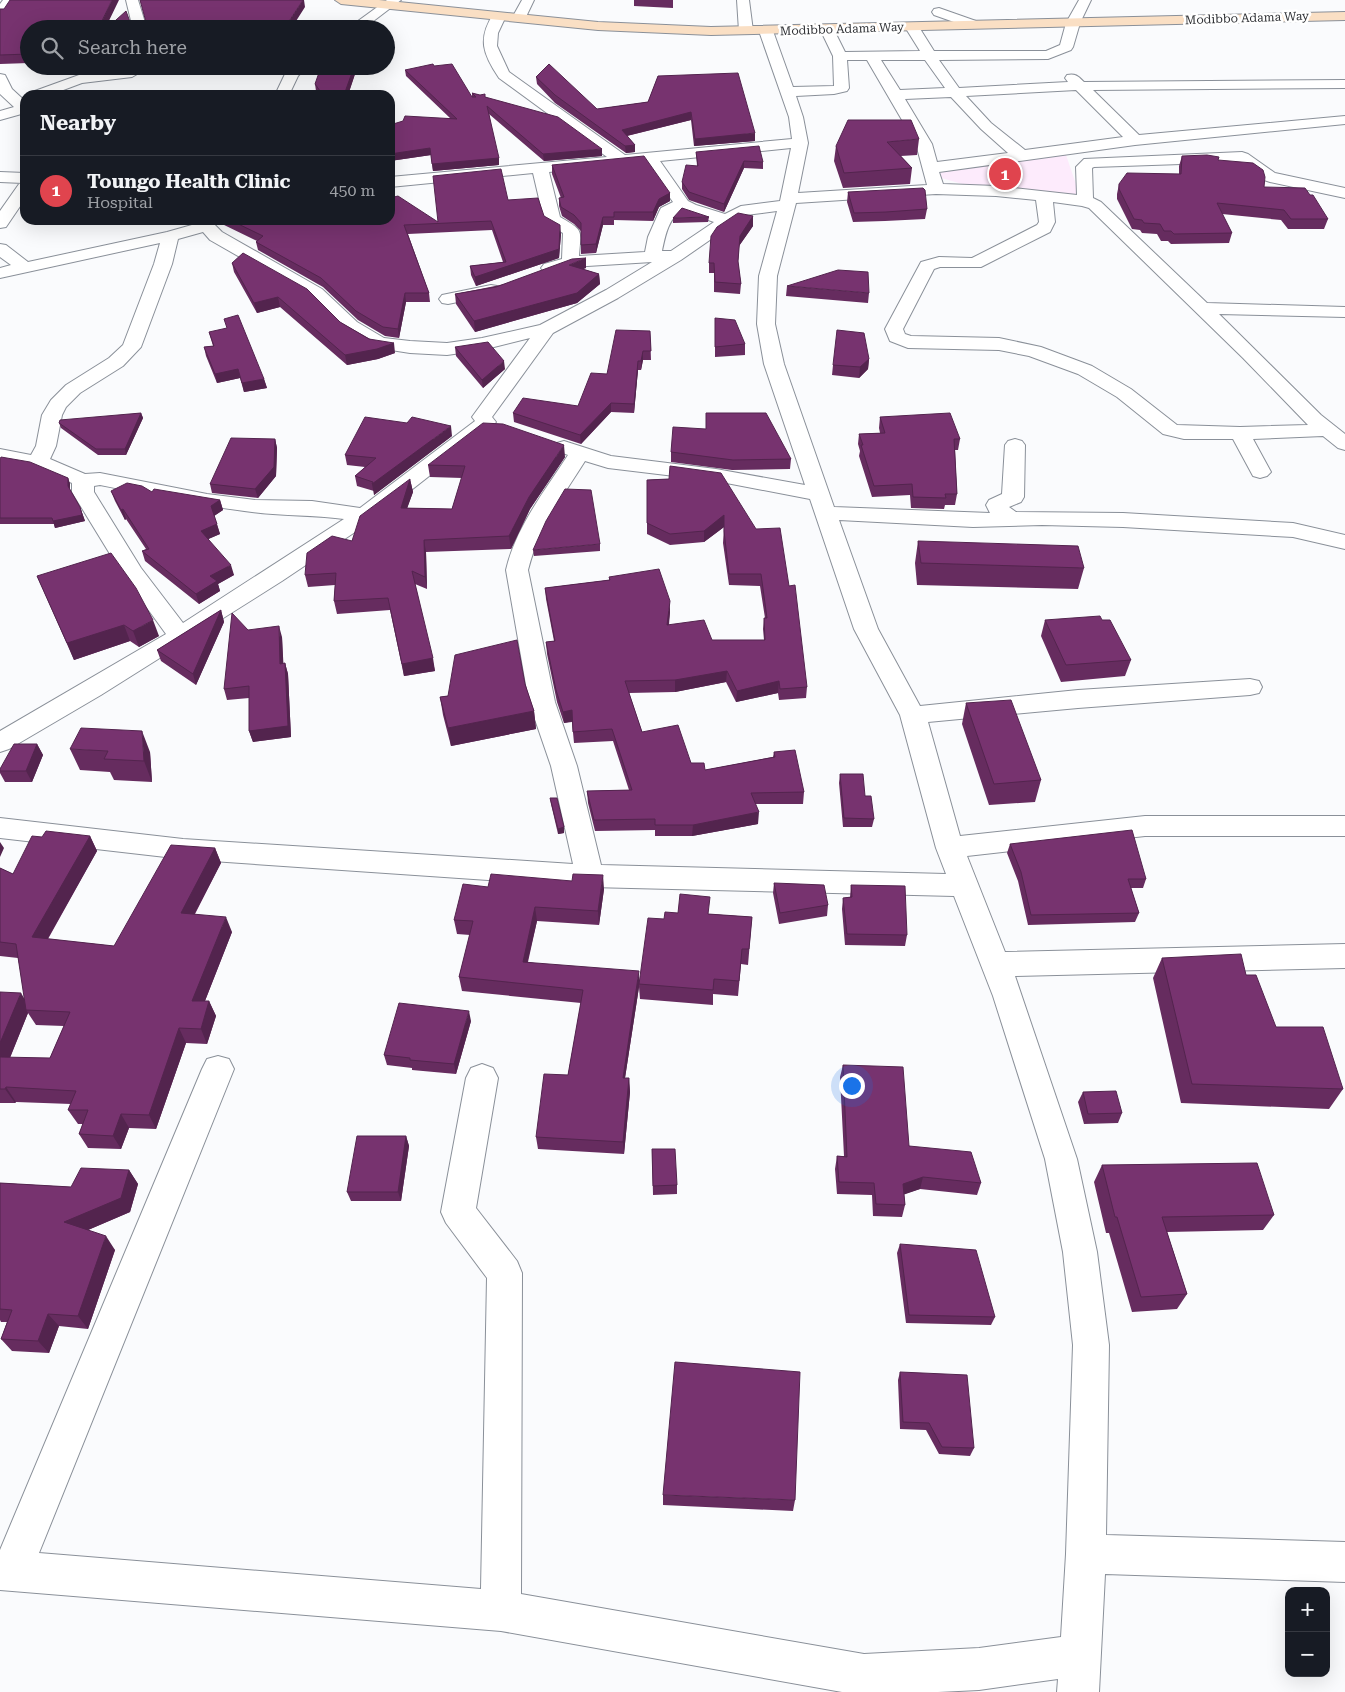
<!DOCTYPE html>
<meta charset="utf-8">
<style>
:root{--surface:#171b24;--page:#20242c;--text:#f1f3f6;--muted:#9ea1a6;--line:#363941;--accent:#7c3aed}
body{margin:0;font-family:"Roboto Serif",serif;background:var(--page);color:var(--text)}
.controls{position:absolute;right:15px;bottom:15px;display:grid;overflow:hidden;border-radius:10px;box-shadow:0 5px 20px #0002}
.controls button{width:45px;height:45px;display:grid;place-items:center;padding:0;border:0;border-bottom:1px solid var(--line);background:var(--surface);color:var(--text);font:25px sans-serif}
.you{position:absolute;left:851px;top:1085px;width:18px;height:18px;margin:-12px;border:4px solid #fff;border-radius:50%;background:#1a73e8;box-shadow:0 0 0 8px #1a73e833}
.badge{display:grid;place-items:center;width:32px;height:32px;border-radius:50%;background:var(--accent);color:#fff;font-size:16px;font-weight:700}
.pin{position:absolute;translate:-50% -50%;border:2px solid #fff;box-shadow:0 1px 5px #0006}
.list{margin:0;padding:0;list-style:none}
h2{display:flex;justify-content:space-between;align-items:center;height:65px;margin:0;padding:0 20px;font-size:21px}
h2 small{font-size:16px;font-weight:400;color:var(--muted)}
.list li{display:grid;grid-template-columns:32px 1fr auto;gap:15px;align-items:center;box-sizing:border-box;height:70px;padding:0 20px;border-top:1px solid var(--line)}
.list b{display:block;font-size:19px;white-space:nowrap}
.list p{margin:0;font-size:16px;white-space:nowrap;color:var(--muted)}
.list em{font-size:16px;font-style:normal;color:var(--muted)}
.icon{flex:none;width:28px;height:28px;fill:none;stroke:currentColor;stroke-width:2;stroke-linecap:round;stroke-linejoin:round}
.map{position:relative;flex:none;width:1345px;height:1692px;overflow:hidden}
.search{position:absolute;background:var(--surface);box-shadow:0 5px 20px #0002;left:20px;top:20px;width:375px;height:55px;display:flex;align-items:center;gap:12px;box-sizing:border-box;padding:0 18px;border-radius:28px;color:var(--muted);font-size:19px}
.panel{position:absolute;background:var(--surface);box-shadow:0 5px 20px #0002;left:20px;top:90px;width:375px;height:135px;border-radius:15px}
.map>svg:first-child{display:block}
.medical{fill:#fdebfc}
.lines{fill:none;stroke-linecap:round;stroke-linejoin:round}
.minor-casing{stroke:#8a9099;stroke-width:2}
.secondary-casing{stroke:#8a9099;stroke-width:2}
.minor{fill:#fff;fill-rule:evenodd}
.secondary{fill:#fadfc4;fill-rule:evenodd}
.wall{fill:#662c5f;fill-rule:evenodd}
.shaded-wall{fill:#53244e}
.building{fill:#77336f;stroke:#53244e}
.labels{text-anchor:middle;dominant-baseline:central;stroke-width:5;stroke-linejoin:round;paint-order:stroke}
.far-street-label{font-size:12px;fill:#2e3034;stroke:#fff}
</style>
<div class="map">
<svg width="1345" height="1692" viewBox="0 0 1345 1692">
<rect width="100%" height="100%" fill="#fafbfd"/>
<path class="medical" d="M1065 152 1080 196H1004L938 177 936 171 968 168Z"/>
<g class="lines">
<defs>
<path id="minor" d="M3 0H16L5 16 0 17V4Z
M126 0H138L147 29H133Z
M387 0H401L363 29H347Z
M522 0H534L524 21 519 22 512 18Z
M737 0H749L753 31 751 34H741L739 31Z
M1079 0H1091L1080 23 1073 47 1071 50 1048 59 939 60 959 88 1068 82 1065 78 1067 75C1075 73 1078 76 1084 82L1345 80V88L1093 90 1139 135 1345 116V124L1135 145 939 172 943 184 996 186 1077 195 1076 167 1084 159 1242 152 1248 154 1275 173 1345 188V198L1270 182 1264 180 1239 162 1094 167 1092 168 1093 198 1101 202 1207 303 1345 307V317L1219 314 1321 415 1345 434V450L1338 448 1323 436 1253 439 1271 472 1267 476 1260 478 1253 476 1233 439H1184L1163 434 1117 397 1078 374 1029 356 999 350 908 348 890 341 885 329 921 262 939 257 972 258 1037 225 1039 222 1036 200 996 196 936 194 796 203 777 276 775 324 784 364 834 507 990 513 986 505 989 500 1002 494 1005 445 1008 441 1015 439 1022 441 1025 445 1024 497 1021 502 1009 507 1016 512 1123 513 1293 523 1345 535V549L1293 537 1123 527 1042 525 973 527 839 520 878 629 920 706 1078 690 1250 679 1259 681 1262 687 1259 693 1250 695 1078 708 928 722 960 836 1145 816H1345V836H1145L967 856 1005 952 1345 944V968L1015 976 1077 1159 1097 1252 1109 1345 1106 1535 1345 1542V1582L1105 1574 1099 1692H1057L1058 1679 979 1690 938 1692H842L501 1631 0 1590V1550L202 1069 207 1059 218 1056 229 1059 234 1069 39 1553 481 1589 487 1278 446 1223 441 1212 466 1078 471 1068 482 1064 493 1068 498 1078 476 1208 517 1261 522 1273 521 1594 864 1654 979 1648 1061 1637 1066 1554 1073 1345 1063 1252 1045 1159 993 996 954 896 590 887 183 859 0 838V818L183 839 573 864 551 766 529 702 506 570C516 527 544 492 568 455L557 451 554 447 557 443 564 441 611 456 716 469 805 485 764 364 757 324 759 276 777 211 746 215 681 260 618 298 553 333 492 417 496 422 493 426 373 520 282 581 101 695 9 749 0 752V731L166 634 121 572 72 492V483L33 467 0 461V449L31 455 36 446 42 415 51 400 66 385 109 358 123 345 154 264 160 243 0 278V268L11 265 0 257V244L6 245 28 262 167 232 206 221 212 222 222 232 322 289 357 322 384 338 410 341 447 343 482 338 540 325 606 290 652 262 571 267 550 273 544 272 541 268 544 264 562 259 563 233 546 224 544 220 533 173 390 187V177L607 157 499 78C483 54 477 39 494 13H504L506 16 498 33 497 46 509 72 625 155 792 139 789 117 759 31 761 28H771L773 31 793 87 834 86 833 56 820 29 822 26H832L845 52 920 51 905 27 912 23 917 24 934 51H1046L1060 45 1066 23ZM847 60H867L916 144 927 185 798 193 808 143 803 117 796 96 834 94 847 91 849 88ZM881 60H925L945 88 900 90ZM1076 90 1123 137 1025 150 991 123 966 96ZM951 97 981 129 1008 153 937 162 932 144 905 99ZM791 148 780 201 741 206 725 214 696 205 688 201 660 161ZM645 162 673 202 661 208 659 212 648 237 645 252 579 256C581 229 584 231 560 217L549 172ZM1053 202 1082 206 1089 208 1243 358 1308 425 1240 427 1177 425 1131 389 1092 366 1041 347 999 338 911 336 905 334 903 329 934 269 940 267H981L1050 232 1055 222ZM682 211 714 222 671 251H662C665 237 668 218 682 211ZM203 232 210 240 310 297 343 330 372 347 410 353 447 355 482 350 530 338 472 417 475 421 360 508 312 501 255 500 207 494 100 473 85 474 50 459 56 446 62 415 66 407 80 393 123 366 141 347 172 264 178 239ZM585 461 608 468 716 481 810 499 854 629 900 715 936 848 946 874 601 865 577 766 555 702 528 570C538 529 563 496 585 461ZM100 485C151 495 201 506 252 512 283 516 313 515 344 519L183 623 141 568 94 492V486Z
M939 8 976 21 978 24 971 28 934 15 932 12 934 9Z
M133 66H151L132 77 82 83 50 95H30L32 92 79 75 128 69Z
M292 66H307L298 76 289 95H275L285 74Z
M0 74 5 75 12 89 25 101V113L0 120V111L14 107 0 94Z
M0 172 25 173V199L6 227 0 228V211L19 184 23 183 0 182Z
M491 285 497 286 500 290 497 294 448 304 442 303 439 299 442 295Z"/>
<path id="secondary" d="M335 0H379L598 22 711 27 1345 12V20L711 35 598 30 341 4Z"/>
</defs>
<use href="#minor" class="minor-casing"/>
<use href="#secondary" class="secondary-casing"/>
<use href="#minor" class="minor"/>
<use href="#secondary" class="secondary"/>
</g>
<path class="wall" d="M634 0H673V8L634 6Z
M0 9 29 29V63L0 64Z
M178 66H233L228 70Z
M241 66H265L263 68Z
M354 67 355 74 348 95H319L316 91 315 84Z
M405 70 472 97V93L485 97 602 156 544 161 489 114 499 165 433 171 431 155 390 161V125L450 118 406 76Z
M658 76 755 141 694 146 691 120 627 136 635 145V152L626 153 555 103 537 84 536 77 597 109 648 102Z
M919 139 917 155 901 156 912 168 910 184 843 188 834 161 836 146Z
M696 152 763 162V169L744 168 724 212 689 200 682 189V182L697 166Z
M1182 156 1218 160 1264 187 1328 219 1324 229H1288L1281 220 1222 214 1232 233 1229 243 1171 244 1168 241H1161L1157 234 1142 233 1140 230 1132 229 1117 199V194L1119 184 1179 174V166Z
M552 165 670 193V201L659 207 653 221 614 220V225H603L596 253 581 254V231L574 224 562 216 559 206V198H561L552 174Z
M848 192 927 209 925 219 885 221 853 222 847 202Z
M508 200 544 216 561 234 559 258 476 286 471 275 470 266 503 262 492 230 408 234 429 293 430 302H406L399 338 385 336 358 320 323 287 258 250 256 242 257 241 220 223 219 220H270L272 223 438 222Z
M753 216V226L739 246 738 263 741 284 740 294 714 292V273H709V263Z
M709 217 708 222 673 223V218Z
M232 263 340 322 395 353 378 359 347 365 280 307 257 313 234 272Z
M586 268 583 269 599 274 600 284 577 303 475 332 456 304 455 294Z
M787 286 869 293 868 303 786 296Z
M715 328 745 344V355L715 357Z
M650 331 651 360H643L641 370H638L634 413 611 412 581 444 514 422 513 413 578 406 607 374Z
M209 332 264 379 267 388 244 392 240 378 217 383 206 356 204 347 213 346Z
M455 347 505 369 483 388 456 356Z
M869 359 868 369 859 378 832 375 833 365Z
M141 413 143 418 126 455H98L61 428 59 423Z
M706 413 791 459 790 469 732 470 671 462V452L706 429Z
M880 417 960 439 958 450H955L957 494 955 505H945L944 509 911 508 910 495 872 497 859 456 860 451 858 444 859 434 880 433 879 428Z
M452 436 374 495V491L357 486 355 476 365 467 347 465 345 455Z
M275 439 277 448 276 476 258 498 212 493 210 484Z
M565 457 530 509 511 549 426 552 427 589 415 584 435 671 404 676 390 610 337 614 334 601 335 585 308 587 305 575 352 541 410 479 413 492 407 508 452 509 462 478 430 477 428 465Z
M0 459 68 478 70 484V490L80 507 85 521 55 528 54 524H0Z
M721 473 807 687 806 698 779 700 778 693 736 702 726 682 675 692 629 693 642 732 691 763 705 770 773 757 774 752 804 792 803 804H755L758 824 692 836H655V830L595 831 588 803 587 791 629 790 613 741 574 743 572 722 564 723 557 702 547 654 546 642 554 641 546 599 545 588 609 580V577L670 612 669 625 712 640H764L763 629 764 618H765L760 586 729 585 723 543 724 527 704 542 670 545 647 534V480L669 479Z
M111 491 152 492 220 500 223 510 214 516 220 534 208 539 234 575 218 584 220 591 199 604 145 561 142 551 146 549 126 519 125 520 115 501Z
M918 541 1084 568 1078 589 917 585 915 563Z
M600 544V551L534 556 533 550Z
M37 576 159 636 139 647 130 641 74 660Z
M221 610 224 622 196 685 161 661 157 650Z
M1045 620H1102L1131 660 1125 676 1061 682 1041 636Z
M248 630 282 637 283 664 285 663 288 674 291 737 253 742 249 731V698L227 700 224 689Z
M525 684 534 711 536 729 451 746 443 715 440 697Z
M966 703 1041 780 1035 802 989 805 962 724Z
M37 744 43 755 32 782H5L0 773V769Z
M70 749 150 752 152 782 114 780 110 772 80 770Z
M840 774 865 796 874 819 872 827H843L839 783Z
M550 798 564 827V833L558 834 551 804Z
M90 836 97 851 48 939 114 946 215 848 221 863 195 914 232 932 205 1001H209L216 1016 207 1044 186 1043 156 1129 129 1128 121 1149 88 1148 79 1134 83 1124H78L68 1110 71 1104 16 1102 15 1103H0V992L25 999 18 958 0 956V868L13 874 42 837ZM28 1013 36 1025 64 1026 50 1058H10Z
M1010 844 1146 879 1143 888H1131L1139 913 1135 922 1028 925 1018 881 1007 853Z
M774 883 828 905 827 916 779 924 773 893Z
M851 885 907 935 905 946 845 945 842 909 843 898 850 897Z
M488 887 604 889 599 925 537 921 528 962 640 980 664 919 709 914 752 917 748 965 741 964 738 996 713 994V1005L640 999 639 987 625 1078H629L630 1092 624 1154 538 1149 536 1137 568 1075 581 1003 462 991 459 977 470 935 457 934 454 920Z
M1162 958 1276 1027 1343 1089 1329 1109 1181 1103 1153 978Z
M471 1021 456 1074 412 1070V1068L387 1065 384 1055Z
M843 1065 909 1146 981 1183 977 1195 920 1189 904 1194 905 1205 902 1217 873 1216 872 1195 837 1194 835 1169 837 1156H844L840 1077Z
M1083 1092 1122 1113 1118 1123 1084 1124 1078 1102Z
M406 1136 409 1146 401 1201H351L347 1192Z
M652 1149 677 1185V1194L653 1195Z
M1102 1165 1274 1215 1263 1230 1167 1232 1187 1294 1177 1309 1132 1312 1109 1233H1106L1094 1182Z
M129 1170 138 1184 130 1212 88 1230 115 1250 88 1329 59 1326 49 1353 12 1351 1 1339 7 1322H1L0 1320V1183L71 1187Z
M900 1244 995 1317 991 1325 906 1323 897 1253Z
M900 1372 974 1448 970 1456 939 1454 926 1430 900 1429 898 1380Z
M663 1495 795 1500 793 1511 663 1505Z"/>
<path class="shaded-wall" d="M112 0H119L105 29H98Z
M303 0H304L305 7 291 29H284Z
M228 66H233L228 70Z
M354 67 355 74 348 95H344Z
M691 112V120L622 137V130Z
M755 133V141L694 146 695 139Z
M635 145V152L626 153 625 146Z
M430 148 431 155 390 161V154Z
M602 149V156L544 161 543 154Z
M499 158V165L433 171 432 164Z
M744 161V168L724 212V204Z
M670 193V201L659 207 653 221V212L659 199Z
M753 216V226L739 246 737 272 740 236Z
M603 217V225L596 253V244Z
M560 225 561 234 559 258 476 286 475 277 559 249Z
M586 258V268L570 275 569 265Z
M599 274 600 284 577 303 475 332 474 321Z
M405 293 406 302 399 338 398 329Z
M278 297 280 307 257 313 254 303Z
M394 343 395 353 378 359 347 365 345 355Z
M643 351V360L641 370V361Z
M869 359 868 369 859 378 860 367Z
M504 361 505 369 483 388 482 380Z
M638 361V370L634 413V404Z
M238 369 240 378 217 383 215 374Z
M264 379 267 388 244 392 242 383Z
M611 403V412L581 444 580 435Z
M141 413 143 418 126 455 125 449Z
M451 426 452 436 374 495 372 484Z
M275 439 277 448 276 476 258 498 255 489Z
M564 445 565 457 530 509 511 549 509 536 529 497Z
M68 478 70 484V493L68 486Z
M410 479 413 492 403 520 401 508Z
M220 500 223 510 214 516 211 506Z
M80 507 85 521 55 528 53 521Z
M123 509 126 519 125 520 121 510Z
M724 515V527L704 542V531Z
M217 524 220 534 204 541 201 531Z
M424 540 426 552 427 589 425 577Z
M231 565 234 575 218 584 220 591 199 604 196 594 210 576Z
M670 601V612L667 636V625Z
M221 610 224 622 196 685 193 674Z
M153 620 159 636 139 647 133 631Z
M124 625 130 641 74 660 67 643Z
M279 626 282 637 284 675 280 664Z
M433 658 435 671 404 676 402 664Z
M285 663 288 674 291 737 253 742 249 731Z
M727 671 726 682 675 692V680Z
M779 681 778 693 736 702 737 691Z
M572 710 573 721 564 723 563 712Z
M534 711 536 729 451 746 448 728Z
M142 731 150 752 152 782 144 761Z
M37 744 43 755 32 782 26 771Z
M759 812 758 824 692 836 693 825Z
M564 827V833L558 834V829Z
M90 836 97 851 40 952 32 937Z
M0 842 4 848 0 857Z
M215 848 221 863 187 928 181 913Z
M603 875 604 889 599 925 598 911Z
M535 907 537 921 524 976 523 962Z
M226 917 232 932 199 1016 192 1001Z
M639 971V987L623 1091V1078Z
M21 993 30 1008 26 1010 28 1013 4 1072 0 1066V1043Z
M209 1001 216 1016 207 1044 201 1029Z
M469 1011 471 1021 456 1074 454 1064Z
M179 1028 186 1043 156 1129 149 1115Z
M629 1078 630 1092 624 1154 623 1142Z
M6 1087 16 1102 15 1103 5 1089Z
M121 1114 129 1128 121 1149 113 1136Z
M406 1136 409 1146 401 1201 398 1192Z
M129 1170 138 1184 130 1212 74 1236 64 1222Z
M923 1177 920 1189 900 1196 903 1184Z
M106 1236 115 1250 88 1329 78 1316Z
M48 1314 59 1326 49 1353 38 1341Z"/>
<path class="building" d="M10 0H112L98 29H29V54L0 55V9H4Z
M140 0H303L284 29H106L126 11 130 22H146Z
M433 64 434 66 452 64 472 97H476L472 93 480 95 485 94V97L558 117 602 149 543 154 487 106 499 158 432 164 430 148 390 154V125L403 121 405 116 457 119 405 70Z
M549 64 597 109 648 102 658 76 738 73 755 133 695 139 691 112 622 130 635 145 625 146 555 95 536 77Z
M321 67H354L344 95H323L315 84Z
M848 120H911L919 139 887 142 912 168 844 173 836 146Z
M759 146 763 162 744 161 724 204 689 192 682 182 686 165 698 166 696 152Z
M1207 155 1219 157 1218 160 1253 163 1263 170 1265 177 1264 187 1305 188 1310 195H1313L1328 219H1291L1284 210 1217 203 1232 233 1174 234 1171 231H1164L1160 224 1144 223 1142 220 1134 219 1119 189V184L1127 173 1181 174 1182 156Z
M644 156 670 193 659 199 653 212H614V217H603L596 244 581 245V223L574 215 561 207 559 198 564 197 552 165Z
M501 169 508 200 538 198 544 216 560 225 559 249 475 277 470 266 506 262 491 221 404 225 429 293H405L398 329 383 327 356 311 321 278 256 242 263 236 230 220H270L272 223 277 220H390V194L394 197 398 196 438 222 433 176Z
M923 188 925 190 927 209 886 212 854 213 848 192Z
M682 208 709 217 673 218Z
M738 213 753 216 740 236 738 261 741 284 715 282 714 263H709L711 236 717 227Z
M243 253 307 289 340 322 369 339 394 343 377 349 345 355 278 297 254 303 232 263Z
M586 258 569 265 599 274 577 293 474 321 455 294 496 287 572 259Z
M838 270 868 272 869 293 787 286Z
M238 315 264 379 242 383 238 369 215 374 204 347 214 346 209 332 227 328 224 319Z
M715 318 735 320 745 344 715 347Z
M616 330 650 331 651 351H643L641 361H638L634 404 611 403 580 435 513 413 523 398 578 406 591 373 607 374Z
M837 330 864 333 869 359 860 367 833 365Z
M488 342 504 361 482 380 455 347Z
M141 413 125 449H96L59 423 60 420Z
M706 413H766L791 459 733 460 671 452 673 427 706 429Z
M950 413 960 439H954L957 494H945L946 498 913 497 912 484 874 486 861 445H863L859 434 885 433 880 417Z
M365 417 407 423 412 417 451 426 372 484 373 482 355 476 376 458 345 455Z
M483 423 503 424 564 445 529 497 509 536 424 540 425 577 412 571 433 658 402 664 388 598 334 601 336 573 305 575 307 553 332 536 352 541 360 516 410 479 401 508 452 509 465 466 428 465Z
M231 438 275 439 274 467 255 489 210 484Z
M1 457 30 462 68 478V486L80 507 82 515 53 521 52 518H0V459Z
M670 466 721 473 756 529 780 528 789 586 795 585 807 687 780 689 779 681 737 691 727 671 675 680 625 681 642 732 678 725 691 763H704L705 770 775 757 774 752 795 750 804 792 751 793 759 812 693 825H655V819L594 820 587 791 632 790 612 729 573 732 572 710 563 712 556 690 546 642 555 641 545 588 610 580 609 577 659 569 670 601 667 625 704 620 712 640H765L764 618H767L761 574H729L724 531V515L704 531 670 534 647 523V480L669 479Z
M127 483 142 486 152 492 154 489 220 500 211 506 217 524 201 531 231 565 210 576 217 581 196 594 142 551 149 549 123 509 121 510 111 491Z
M565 489 591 490 600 544 533 550 546 521Z
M918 541 1078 546 1084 568 921 563Z
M111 553 136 588 153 620 133 631 124 625 67 643 37 576Z
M221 610 193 674 157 650Z
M232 613 248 630 279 626 280 664 285 663 288 726 249 731V686L224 689Z
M1100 616 1102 620H1110L1131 660 1066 665 1045 620Z
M517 640 525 684 534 711 448 728 440 697 448 696 455 655Z
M1011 700 1041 780 994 784 966 703Z
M81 728 142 731 144 761 104 759 108 751 70 749Z
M14 744H37L26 771H0V769Z
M840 774H863L865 796H871L874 819 844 818Z
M550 798H557L564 827 558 829Z
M1132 830 1146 879H1128L1139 913 1031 915 1021 872 1010 844Z
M46 831 90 836 32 937 114 946 171 845 215 848 181 913 226 917 192 1001H209L201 1029 179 1028 149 1115 121 1114 113 1136 79 1134 88 1110H68L76 1091 6 1087 5 1089H0V1057L50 1058 70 1012 26 1010 16 944 0 942V868L13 874 32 836 42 837Z
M491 874 572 881 573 874 603 875 598 911 535 907 523 962 639 971 623 1078H629L623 1142 536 1137 544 1074 568 1075 583 990 459 977 473 921 454 920 463 884 488 887Z
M774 883 824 885 828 905 780 913Z
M851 885 905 886 907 935 847 934 843 898 852 897Z
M680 894 710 897 708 914 752 917 749 949H742L739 981 714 979 713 990 639 984 648 918 664 919 665 912 678 913Z
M1241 954 1246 975H1256L1276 1027H1323L1343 1089 1192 1084 1162 958Z
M0 992 21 993 0 1043Z
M399 1003 469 1011 454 1064 410 1060V1058L384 1055Z
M843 1065 903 1067 909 1146 971 1152 981 1183 923 1177 903 1184 905 1205 876 1204 874 1183 839 1182 837 1156 847 1157Z
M1116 1091 1122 1113 1088 1114 1083 1092Z
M357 1136H406L398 1192H347Z
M652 1149H675L677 1185 653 1186Z
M1257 1163 1274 1215 1162 1217 1187 1294 1141 1297 1117 1217H1115L1102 1165Z
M81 1168 129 1170 121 1198 64 1222 106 1236 78 1316 48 1314 38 1341 1 1339 12 1310 0 1309V1183L71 1187Z
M900 1244 976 1250 995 1317 909 1315Z
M675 1362 800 1372 795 1500 663 1495Z
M900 1372 967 1375 974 1448 942 1447 929 1423 903 1422Z"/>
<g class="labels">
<g class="far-street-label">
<text transform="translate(1247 18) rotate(-2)">Modibbo Adama Way</text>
<text transform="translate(842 29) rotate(-2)">Modibbo Adama Way</text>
</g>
</g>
</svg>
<div class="controls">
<button>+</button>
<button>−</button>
</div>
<div class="you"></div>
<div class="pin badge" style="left:1005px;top:174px;background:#e0444e">1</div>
<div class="search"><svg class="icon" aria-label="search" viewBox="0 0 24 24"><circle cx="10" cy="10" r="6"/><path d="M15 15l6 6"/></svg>Search here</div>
<section class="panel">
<h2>Nearby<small></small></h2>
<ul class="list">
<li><span class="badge" style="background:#e0444e">1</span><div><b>Toungo Health Clinic</b><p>Hospital</p></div><em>450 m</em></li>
</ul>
</section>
</div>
